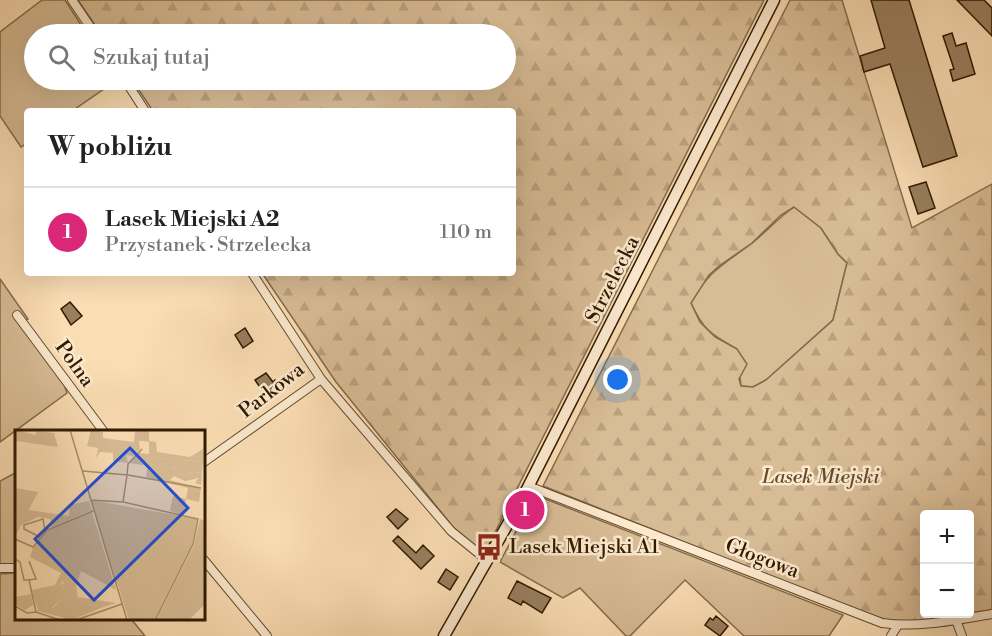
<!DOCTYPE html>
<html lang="pl">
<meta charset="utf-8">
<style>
:root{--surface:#fff;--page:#f6f6f6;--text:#222;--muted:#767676;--line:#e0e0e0;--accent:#db2777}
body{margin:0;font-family:"Libre Bodoni",serif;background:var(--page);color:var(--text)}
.controls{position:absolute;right:18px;bottom:18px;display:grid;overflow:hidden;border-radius:6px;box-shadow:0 6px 24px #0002}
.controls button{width:54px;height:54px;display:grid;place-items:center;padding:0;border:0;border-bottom:2px solid var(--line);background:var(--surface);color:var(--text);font:30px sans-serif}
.you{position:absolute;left:618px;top:380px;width:21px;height:21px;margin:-15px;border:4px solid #fff;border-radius:50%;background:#1a73e8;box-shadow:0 0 0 9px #1a73e833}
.badge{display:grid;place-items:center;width:39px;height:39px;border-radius:50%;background:var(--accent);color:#fff;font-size:20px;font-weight:700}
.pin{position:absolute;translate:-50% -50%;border:3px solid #fff;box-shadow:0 2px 6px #0006}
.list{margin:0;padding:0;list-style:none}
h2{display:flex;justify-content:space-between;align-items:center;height:78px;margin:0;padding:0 24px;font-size:26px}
h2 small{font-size:20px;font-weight:400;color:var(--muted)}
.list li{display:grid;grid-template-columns:39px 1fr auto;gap:18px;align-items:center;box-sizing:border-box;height:90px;padding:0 24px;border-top:2px solid var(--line)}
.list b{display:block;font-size:22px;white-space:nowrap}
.list p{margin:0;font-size:20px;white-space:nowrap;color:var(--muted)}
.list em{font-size:20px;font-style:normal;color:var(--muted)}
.icon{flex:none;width:33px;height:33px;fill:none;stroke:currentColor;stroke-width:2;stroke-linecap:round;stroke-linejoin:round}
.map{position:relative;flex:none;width:992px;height:636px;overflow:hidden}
.search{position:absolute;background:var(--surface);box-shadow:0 6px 24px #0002;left:24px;top:24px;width:492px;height:66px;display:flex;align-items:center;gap:15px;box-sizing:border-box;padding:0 21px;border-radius:33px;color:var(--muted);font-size:22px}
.panel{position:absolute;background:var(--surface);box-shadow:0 6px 24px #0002;left:24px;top:108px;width:492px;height:168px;border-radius:6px}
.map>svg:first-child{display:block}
.grass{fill:#d8bc95;stroke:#846b4a;stroke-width:1.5}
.forest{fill:url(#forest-firs);stroke:#846b4a;stroke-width:1.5;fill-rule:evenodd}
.building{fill:#997f5e;stroke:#2f1a00;stroke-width:1.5}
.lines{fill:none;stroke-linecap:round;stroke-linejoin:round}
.street-casing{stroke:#624b2d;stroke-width:10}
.secondary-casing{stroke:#2f1a00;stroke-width:13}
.street{stroke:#fce9ce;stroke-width:8}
.secondary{stroke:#fce9ce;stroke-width:10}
.labels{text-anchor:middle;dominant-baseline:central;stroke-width:5;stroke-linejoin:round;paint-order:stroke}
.street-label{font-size:20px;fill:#2f1a00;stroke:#fce9ce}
.park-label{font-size:20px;font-style:italic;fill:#624b2d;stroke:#fce9ce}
.poi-label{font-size:20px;fill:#2f1a00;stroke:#fce9ce;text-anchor:start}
.inset-road{fill:none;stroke:#a98f6c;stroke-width:1.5}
.view{fill:#1d4ed8;fill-opacity:0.15;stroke:#1d4ed8;stroke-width:3}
.inset-edge{fill:none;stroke:#2f1a00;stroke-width:3}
</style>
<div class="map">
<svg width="992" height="636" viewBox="0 0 992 636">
<defs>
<pattern id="forest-firs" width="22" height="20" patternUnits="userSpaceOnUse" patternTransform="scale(1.5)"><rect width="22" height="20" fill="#d8bc95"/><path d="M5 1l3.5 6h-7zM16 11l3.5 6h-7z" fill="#baa17f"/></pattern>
</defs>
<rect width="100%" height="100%" fill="#fbddb4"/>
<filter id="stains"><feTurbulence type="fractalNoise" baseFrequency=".00333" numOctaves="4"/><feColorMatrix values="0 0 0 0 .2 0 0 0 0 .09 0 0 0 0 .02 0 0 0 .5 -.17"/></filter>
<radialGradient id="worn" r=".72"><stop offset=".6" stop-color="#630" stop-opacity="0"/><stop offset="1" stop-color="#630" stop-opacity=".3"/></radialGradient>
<path class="grass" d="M42 0H65L87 34H34V80H117L72 111H27V143L21 147 0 116V32Z
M794 207 821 228 838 254 847 263 833 320 766 380 753 387 741 386 737 349C711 334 704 331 691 303 708 271 724 264 751 244 766 232 778 218 794 207Z
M0 279 28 319 20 323 63 382 67 393 0 442Z
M15 473 16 564H0V481Z
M535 495 843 615 829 636H744L685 580 630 636H626L580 588 563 598 500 562Z
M16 573V620H132L145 636H0V574Z"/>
<path class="forest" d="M78 0H764L484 554 454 528 336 382 262 273H513V111H153L132 80H506V34H101Z
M790 0H842L912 228 992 184V610L970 613V514H924V614H967L912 622 884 621 543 486ZM794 207 821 228 838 254 847 263 833 320 766 380 753 387 741 386 739 379 747 364 737 349 715 337 700 322 691 303 709 275 719 266 752 243 781 215Z"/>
<path class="building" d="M871 0H909L957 156 923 167 890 64 864 72 860 56 885 48Z
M957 0H984L992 8V36Z
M952 33 956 46 966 43 975 74 953 81 950 70 954 69 943 36Z
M926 182 935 208 918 214 909 187Z
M70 302 82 316 71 325 61 309Z
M245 328 253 341 243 348 235 335Z
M266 373 273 382 275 380 279 387 269 394 265 388 262 390 255 380Z
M396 509 408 519 398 529 387 517Z
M398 536 416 553 423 545 434 556 421 569 393 541Z
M446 569 458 577 450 590 438 582Z
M517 581 551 598 542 613 523 601 521 605 508 598Z
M716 616 728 626 720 636 705 625 710 618 713 620Z"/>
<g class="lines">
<defs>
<path id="street" d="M72 0 95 34
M125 80 145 111
M17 315 104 432
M321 379 451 531 488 561
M204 462 321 379 252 273
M528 486 882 623C919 628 956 620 992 614
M204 560 267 636
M0 568H16
M956 620 962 636
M891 636 898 625"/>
<path id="secondary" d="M444 636 522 499 774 0"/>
</defs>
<use href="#street" class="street-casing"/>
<use href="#secondary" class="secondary-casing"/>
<use href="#street" class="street"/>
<use href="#secondary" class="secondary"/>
</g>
<defs>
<symbol id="bus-bare" viewBox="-9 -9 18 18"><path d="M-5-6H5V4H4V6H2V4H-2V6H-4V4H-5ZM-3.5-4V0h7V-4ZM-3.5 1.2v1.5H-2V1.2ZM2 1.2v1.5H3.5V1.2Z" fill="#8f2418" stroke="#fce9ce" stroke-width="2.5" paint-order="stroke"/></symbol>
</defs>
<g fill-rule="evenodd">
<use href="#bus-bare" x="470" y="528" width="38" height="38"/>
</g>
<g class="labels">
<g class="street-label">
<text transform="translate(613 280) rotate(-63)">Strzelecka</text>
<text transform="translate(74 364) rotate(54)">Polna</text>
<text transform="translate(272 391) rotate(-38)">Parkowa</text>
<text transform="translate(762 559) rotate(21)">Głogowa</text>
</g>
<g class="park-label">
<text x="821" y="477">Lasek Miejski</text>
</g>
<g class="poi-label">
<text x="509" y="547">Lasek Miejski A1</text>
</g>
</g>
<g transform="translate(15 430)">
<rect width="190" height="190" fill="#fbddb4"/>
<path d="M1 0 21 5V1L39 3 43 17 1 11 0 16ZM76 0 88 2V8L119 12 120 0H134V11L141 12 142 22 175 27 188 19V32L137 27 128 35 114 33 123 23 134 24V12L128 11H124L125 19 118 26 111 25 113 33 98 31V23L85 22 81 28 83 18 72 16ZM133 35 163 39 162 45 187 42 186 55 180 53 184 48 170 51 159 46 155 50 186 58 184 72 171 69 169 85 155 81 158 66 171 69 173 58 131 47ZM74 71 77 80 37 97 35 89 23 87 6 95 14 80 54 86 55 75ZM67 110 80 113 79 132 68 131 65 124ZM50 152 66 173 88 177 57 190 23 181 17 160 40 155 31 173 38 178 46 170 49 157 45 155ZM16 164 19 180 18 175 10 180 0 174V167Z" fill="#d8bc95"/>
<path d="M137 27 188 32 187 42 162 45 163 39 128 35ZM0 58 23 62 0 107ZM76 70 182 89 177 114 139 190H114ZM77 82 101 160 66 141 61 156 63 167 101 173 88 177 66 173 48 151 45 155 51 159 46 170 35 179 31 173 46 143 15 127 19 116 32 100ZM68 110 80 113 79 132 69 131 65 125ZM185 89 190 91V174L174 190H141L179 115Z" fill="#d8bc95" fill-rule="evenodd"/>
<path class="inset-road" d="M55 0 112 190M68 41 112 45 113 34 127 19M112 45 108 72 183 89 178 114 140 190M113 45 186 58M75 70 108 72M25 107 9 99V95L28 89 30 101M0 109 18 117 32 100 78 81M0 129 5 132 9 150H14M14 131 21 149 14 150 21 182M0 176 12 183 21 182 45 190M61 190 107 174"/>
<path class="view" d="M115 18 173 78 79 170 20 109Z"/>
<rect width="190" height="190" class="inset-edge"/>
</g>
<rect width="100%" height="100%" filter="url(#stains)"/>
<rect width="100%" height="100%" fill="url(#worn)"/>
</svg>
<div class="controls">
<button>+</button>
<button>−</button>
</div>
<div class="you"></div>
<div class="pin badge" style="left:525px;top:510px">1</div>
<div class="search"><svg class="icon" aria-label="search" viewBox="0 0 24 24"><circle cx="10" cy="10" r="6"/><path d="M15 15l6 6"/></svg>Szukaj tutaj</div>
<section class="panel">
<h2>W pobliżu<small></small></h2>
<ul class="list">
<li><span class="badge">1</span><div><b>Lasek Miejski A2</b><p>Przystanek · Strzelecka</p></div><em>110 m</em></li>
</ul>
</section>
</div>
